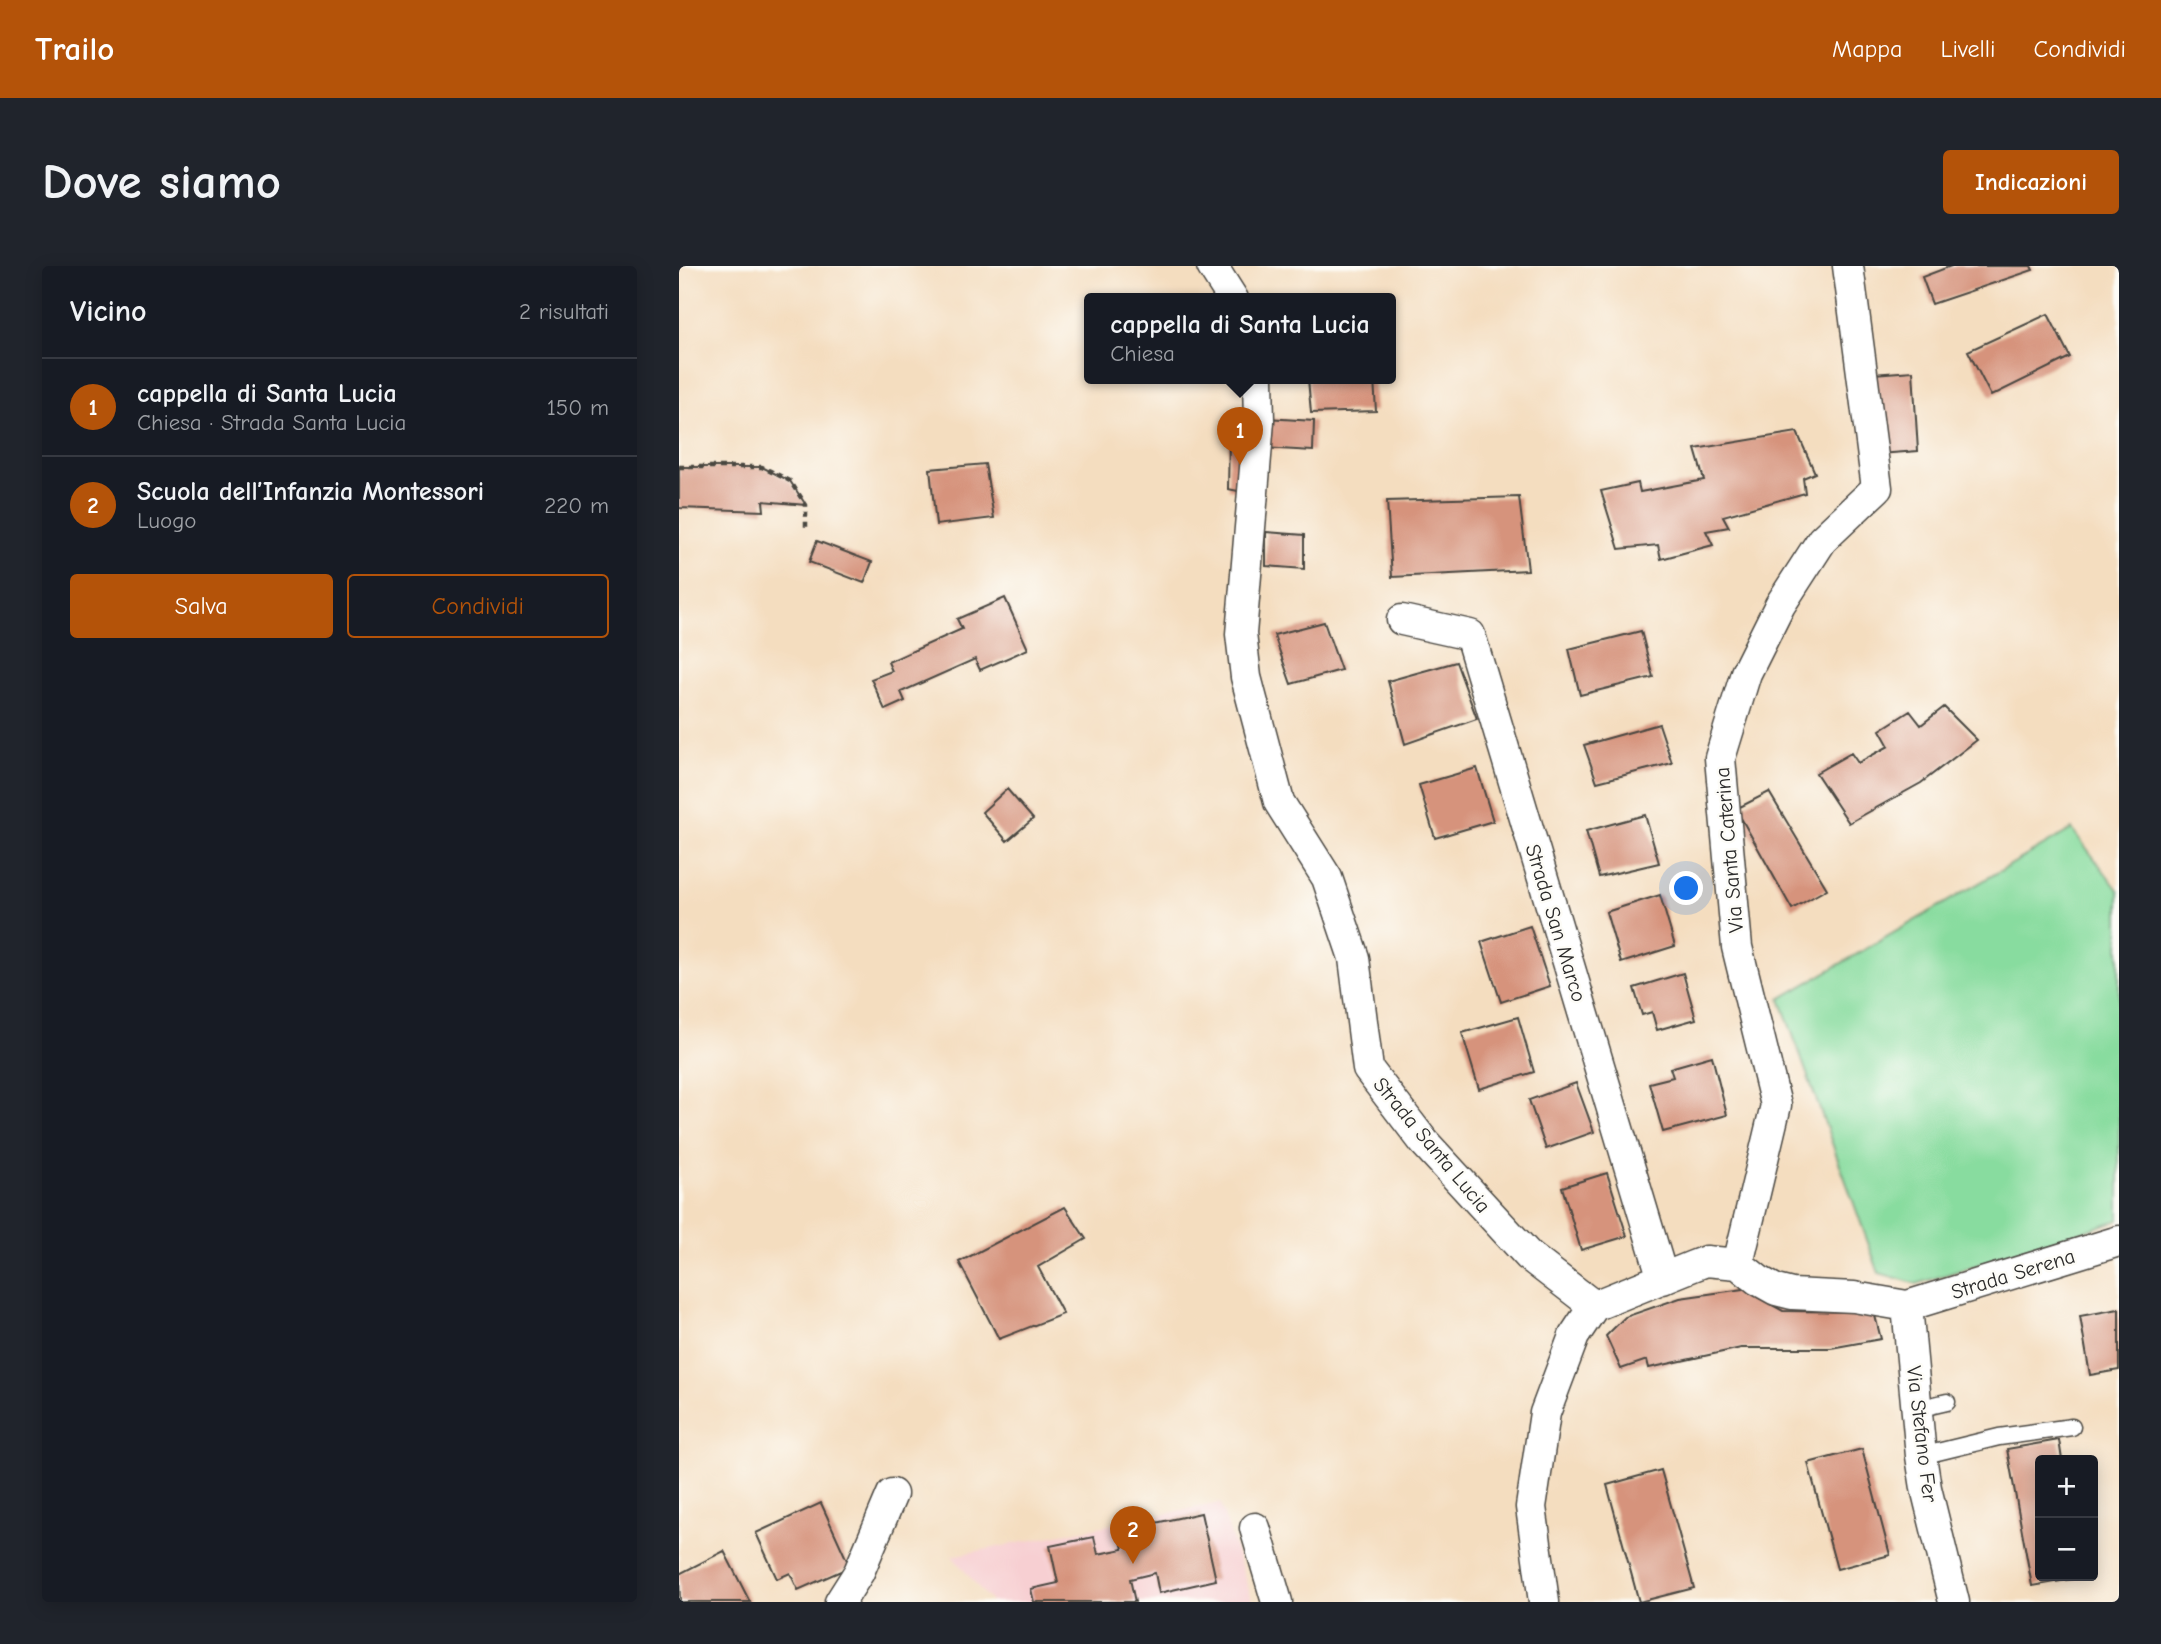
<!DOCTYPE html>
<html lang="it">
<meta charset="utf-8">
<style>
:root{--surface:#171b24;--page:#20242c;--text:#f1f3f6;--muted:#9ea1a6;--line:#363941;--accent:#b45309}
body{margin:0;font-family:"Comic Neue",sans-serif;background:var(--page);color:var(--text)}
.controls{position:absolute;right:21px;bottom:21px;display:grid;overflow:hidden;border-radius:7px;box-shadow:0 4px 18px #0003}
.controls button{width:63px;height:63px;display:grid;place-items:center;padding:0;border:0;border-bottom:2px solid var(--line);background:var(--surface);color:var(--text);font:35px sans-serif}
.you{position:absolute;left:1008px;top:623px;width:24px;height:24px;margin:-18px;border:5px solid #fff;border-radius:50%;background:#1a73e8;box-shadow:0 0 0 10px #1a73e833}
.badge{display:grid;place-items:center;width:46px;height:46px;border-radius:50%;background:var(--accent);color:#fff;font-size:23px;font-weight:700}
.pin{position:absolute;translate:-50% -58px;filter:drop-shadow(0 2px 4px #0008)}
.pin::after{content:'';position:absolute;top:37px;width:24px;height:21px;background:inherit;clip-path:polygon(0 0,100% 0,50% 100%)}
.popup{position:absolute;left:405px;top:27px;width:312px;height:91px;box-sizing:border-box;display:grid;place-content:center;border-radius:7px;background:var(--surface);filter:drop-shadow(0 2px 5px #0005);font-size:23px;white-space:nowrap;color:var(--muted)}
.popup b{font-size:26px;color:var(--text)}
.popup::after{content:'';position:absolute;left:50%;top:100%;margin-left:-14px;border:14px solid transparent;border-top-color:var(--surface)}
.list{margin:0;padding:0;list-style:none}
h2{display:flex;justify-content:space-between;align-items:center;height:91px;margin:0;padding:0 28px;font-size:30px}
h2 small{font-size:23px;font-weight:400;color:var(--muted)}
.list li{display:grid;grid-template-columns:46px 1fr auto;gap:21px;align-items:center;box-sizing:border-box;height:98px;padding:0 28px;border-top:2px solid var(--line)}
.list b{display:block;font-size:26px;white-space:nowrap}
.list p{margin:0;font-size:23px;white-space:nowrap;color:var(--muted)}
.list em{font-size:23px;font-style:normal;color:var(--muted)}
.actions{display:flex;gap:14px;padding:21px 28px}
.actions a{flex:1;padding:16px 0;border:2px solid var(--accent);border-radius:7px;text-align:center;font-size:24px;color:var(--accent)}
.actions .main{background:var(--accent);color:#fff}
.map{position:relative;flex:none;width:1440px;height:1336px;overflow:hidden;border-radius:7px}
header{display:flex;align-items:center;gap:42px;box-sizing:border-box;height:98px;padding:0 35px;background:var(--accent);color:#fff}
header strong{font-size:33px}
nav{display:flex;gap:38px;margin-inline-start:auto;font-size:24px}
.intro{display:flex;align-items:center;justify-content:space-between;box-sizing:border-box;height:168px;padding:0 42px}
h1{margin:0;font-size:49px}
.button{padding:18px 32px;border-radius:7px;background:var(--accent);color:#fff;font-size:24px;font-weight:700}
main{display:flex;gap:42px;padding:0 42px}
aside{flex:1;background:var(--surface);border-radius:7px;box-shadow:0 4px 18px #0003}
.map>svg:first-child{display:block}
.built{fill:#f7cfd2}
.green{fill:#88dc9f;stroke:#5a8465;stroke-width:2}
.building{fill:#d6937c}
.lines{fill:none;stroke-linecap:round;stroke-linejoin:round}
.service-casing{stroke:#494641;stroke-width:19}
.minor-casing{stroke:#494641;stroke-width:33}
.path{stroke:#494641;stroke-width:4.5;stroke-dasharray:5 5;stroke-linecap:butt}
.service{stroke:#fff;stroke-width:16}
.minor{stroke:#fff;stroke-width:30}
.labels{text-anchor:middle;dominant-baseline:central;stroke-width:5;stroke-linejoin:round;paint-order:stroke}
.street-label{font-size:21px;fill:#2b2b2b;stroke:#fdfcf7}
</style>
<header>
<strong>Trailo</strong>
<nav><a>Mappa</a><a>Livelli</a><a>Condividi</a></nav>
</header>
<div class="intro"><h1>Dove siamo</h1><a class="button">Indicazioni</a></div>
<main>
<aside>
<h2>Vicino<small>2 risultati</small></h2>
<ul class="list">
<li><span class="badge">1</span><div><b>cappella di Santa Lucia</b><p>Chiesa · Strada Santa Lucia</p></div><em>150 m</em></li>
<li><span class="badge">2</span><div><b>Scuola dell’Infanzia Montessori</b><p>Luogo</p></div><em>220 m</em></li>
</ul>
<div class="actions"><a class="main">Salva</a><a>Condividi</a></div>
</aside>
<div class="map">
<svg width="1440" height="1336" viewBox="0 0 1440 1336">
<rect width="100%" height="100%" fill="#fdfcf7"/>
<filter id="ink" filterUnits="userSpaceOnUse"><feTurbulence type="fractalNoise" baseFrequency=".0143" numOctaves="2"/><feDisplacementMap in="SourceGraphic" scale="14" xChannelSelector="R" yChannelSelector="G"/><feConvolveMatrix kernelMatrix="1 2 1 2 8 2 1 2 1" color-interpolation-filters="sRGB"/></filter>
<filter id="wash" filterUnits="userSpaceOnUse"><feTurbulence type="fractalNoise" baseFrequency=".00686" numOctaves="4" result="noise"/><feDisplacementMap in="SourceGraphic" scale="28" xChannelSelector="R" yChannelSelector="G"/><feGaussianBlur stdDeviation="1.57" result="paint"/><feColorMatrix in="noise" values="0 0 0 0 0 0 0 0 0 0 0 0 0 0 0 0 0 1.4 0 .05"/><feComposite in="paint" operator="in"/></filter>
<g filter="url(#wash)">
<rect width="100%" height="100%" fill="#f4ddbf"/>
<path class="built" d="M541 1237 574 1336H312L273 1290Z"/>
<path class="green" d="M1393 563 1440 625V954L1238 1018 1200 1007 1101 733Z"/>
<g id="blocks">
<path class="building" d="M1272 0H1352L1354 4 1253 38 1243 11Z
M1369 48 1391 91 1312 130 1289 85Z
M1234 105 1239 185 1200 188 1194 108Z
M629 113H695L697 145 632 147Z
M587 152 635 155 634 185 584 182Z
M1118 166 1136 207 1124 212 1126 227 1044 250 1050 261 1027 265 1034 279 982 293 979 279 940 283 922 225 959 217 961 226 1025 214 1016 183Z
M574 173 569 227 549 223 550 174Z
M306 198 315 252 257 259 251 203Z
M0 201H83L111 215 127 239 84 235 85 245 0 242Z
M840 231 849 304 713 311 708 235Z
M587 266 625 269V303L587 300Z
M138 275 193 296 185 317 130 296Z
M326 332 349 383 301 404 296 393 222 426 226 435 206 444 192 413 213 405 209 396 283 363 278 353Z
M645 356 662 404 612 418 595 369Z
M962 365 974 411 901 429 890 383Z
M777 396 798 453 726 478 709 415Z
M1265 441 1298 474 1242 517 1170 557 1137 507 1172 487 1179 497 1210 480 1201 464 1231 445 1242 459Z
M980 458 993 497 918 516 905 479Z
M798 502 814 555 756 572 740 519Z
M328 523 354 553 328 575 303 546Z
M1090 526 1148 623 1113 643 1057 543Z
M966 549 980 597 920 611 907 565Z
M981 629 996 680 942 697 927 646Z
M851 660 871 720 822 736 802 676Z
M1004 707 1017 753 978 764 973 746 963 749 955 722Z
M839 751 855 806 800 823 783 767Z
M1033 790 1048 849 984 866 970 817 994 811 991 802Z
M897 817 915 866 867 883 850 834Z
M928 907 948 970 902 984 883 921Z
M386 941 407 973 359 1001 384 1048 320 1073 280 996Z
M1071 1022 1073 1028 1104 1045 1195 1046 1202 1073 1152 1082H1062L970 1102 968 1094 942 1103 927 1070 946 1051 1001 1032Z
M1440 1043V1104L1411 1109 1401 1050Z
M1380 1174 1383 1194H1361V1310L1405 1311 1353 1320 1328 1183Z
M1183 1183 1211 1289 1158 1303 1129 1197Z
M982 1204 1015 1322 960 1336 928 1219Z
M142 1237 171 1301 119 1324 111 1307 98 1313 77 1267Z
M522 1247 537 1314 480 1327 476 1307 451 1313 456 1336H355L352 1323 379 1317 371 1280 415 1271 419 1288 444 1283 440 1265Z
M45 1285 71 1336H1L0 1308Z"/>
</g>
</g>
<g filter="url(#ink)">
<use href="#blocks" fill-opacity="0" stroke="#494641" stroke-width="2"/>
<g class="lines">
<defs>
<path id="service" d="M1238 1143 1268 1136
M1242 1190 1320 1171 1393 1161"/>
<path id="minor" d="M533 0 554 33
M579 113 580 155 562 368 567 411 600 536 648 612 675 692 689 803 745 876 850 990 915 1040
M723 354 791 369 984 1013
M1059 998 1097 839 1058 681 1041 492 1067 407 1101 339 1143 274 1198 222 1169 0
M915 1040 1014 1000 1027 995 1059 998 1079 1014 1097 1024 1113 1028 1175 1031 1228 1040 1440 975
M1228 1040 1242 1190 1247 1222 1275 1336
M576 1262 598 1336
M161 1336 180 1306 213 1228
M865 1336 852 1241 866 1147 895 1070 915 1040"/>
</defs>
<use href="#service" class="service-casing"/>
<use href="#minor" class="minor-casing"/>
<path class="path" d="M0 201H83L111 215 127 239V261"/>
<use href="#service" class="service"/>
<use href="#minor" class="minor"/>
</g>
</g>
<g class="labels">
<g class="street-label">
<text transform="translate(1050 584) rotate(-95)">Via Santa Caterina</text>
<text transform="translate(877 657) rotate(73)">Strada San Marco</text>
<text transform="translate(753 879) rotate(50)">Strada Santa Lucia</text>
<text transform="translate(1334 1008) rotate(-17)">Strada Serena</text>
<text transform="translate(1243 1168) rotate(83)">Via Stefano Fer</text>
</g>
</g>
</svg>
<div class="controls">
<button>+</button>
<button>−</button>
</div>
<div class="you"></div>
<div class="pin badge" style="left:561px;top:199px">1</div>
<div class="popup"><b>cappella di Santa Lucia</b>Chiesa</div>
<div class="pin badge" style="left:454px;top:1298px">2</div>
</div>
</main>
